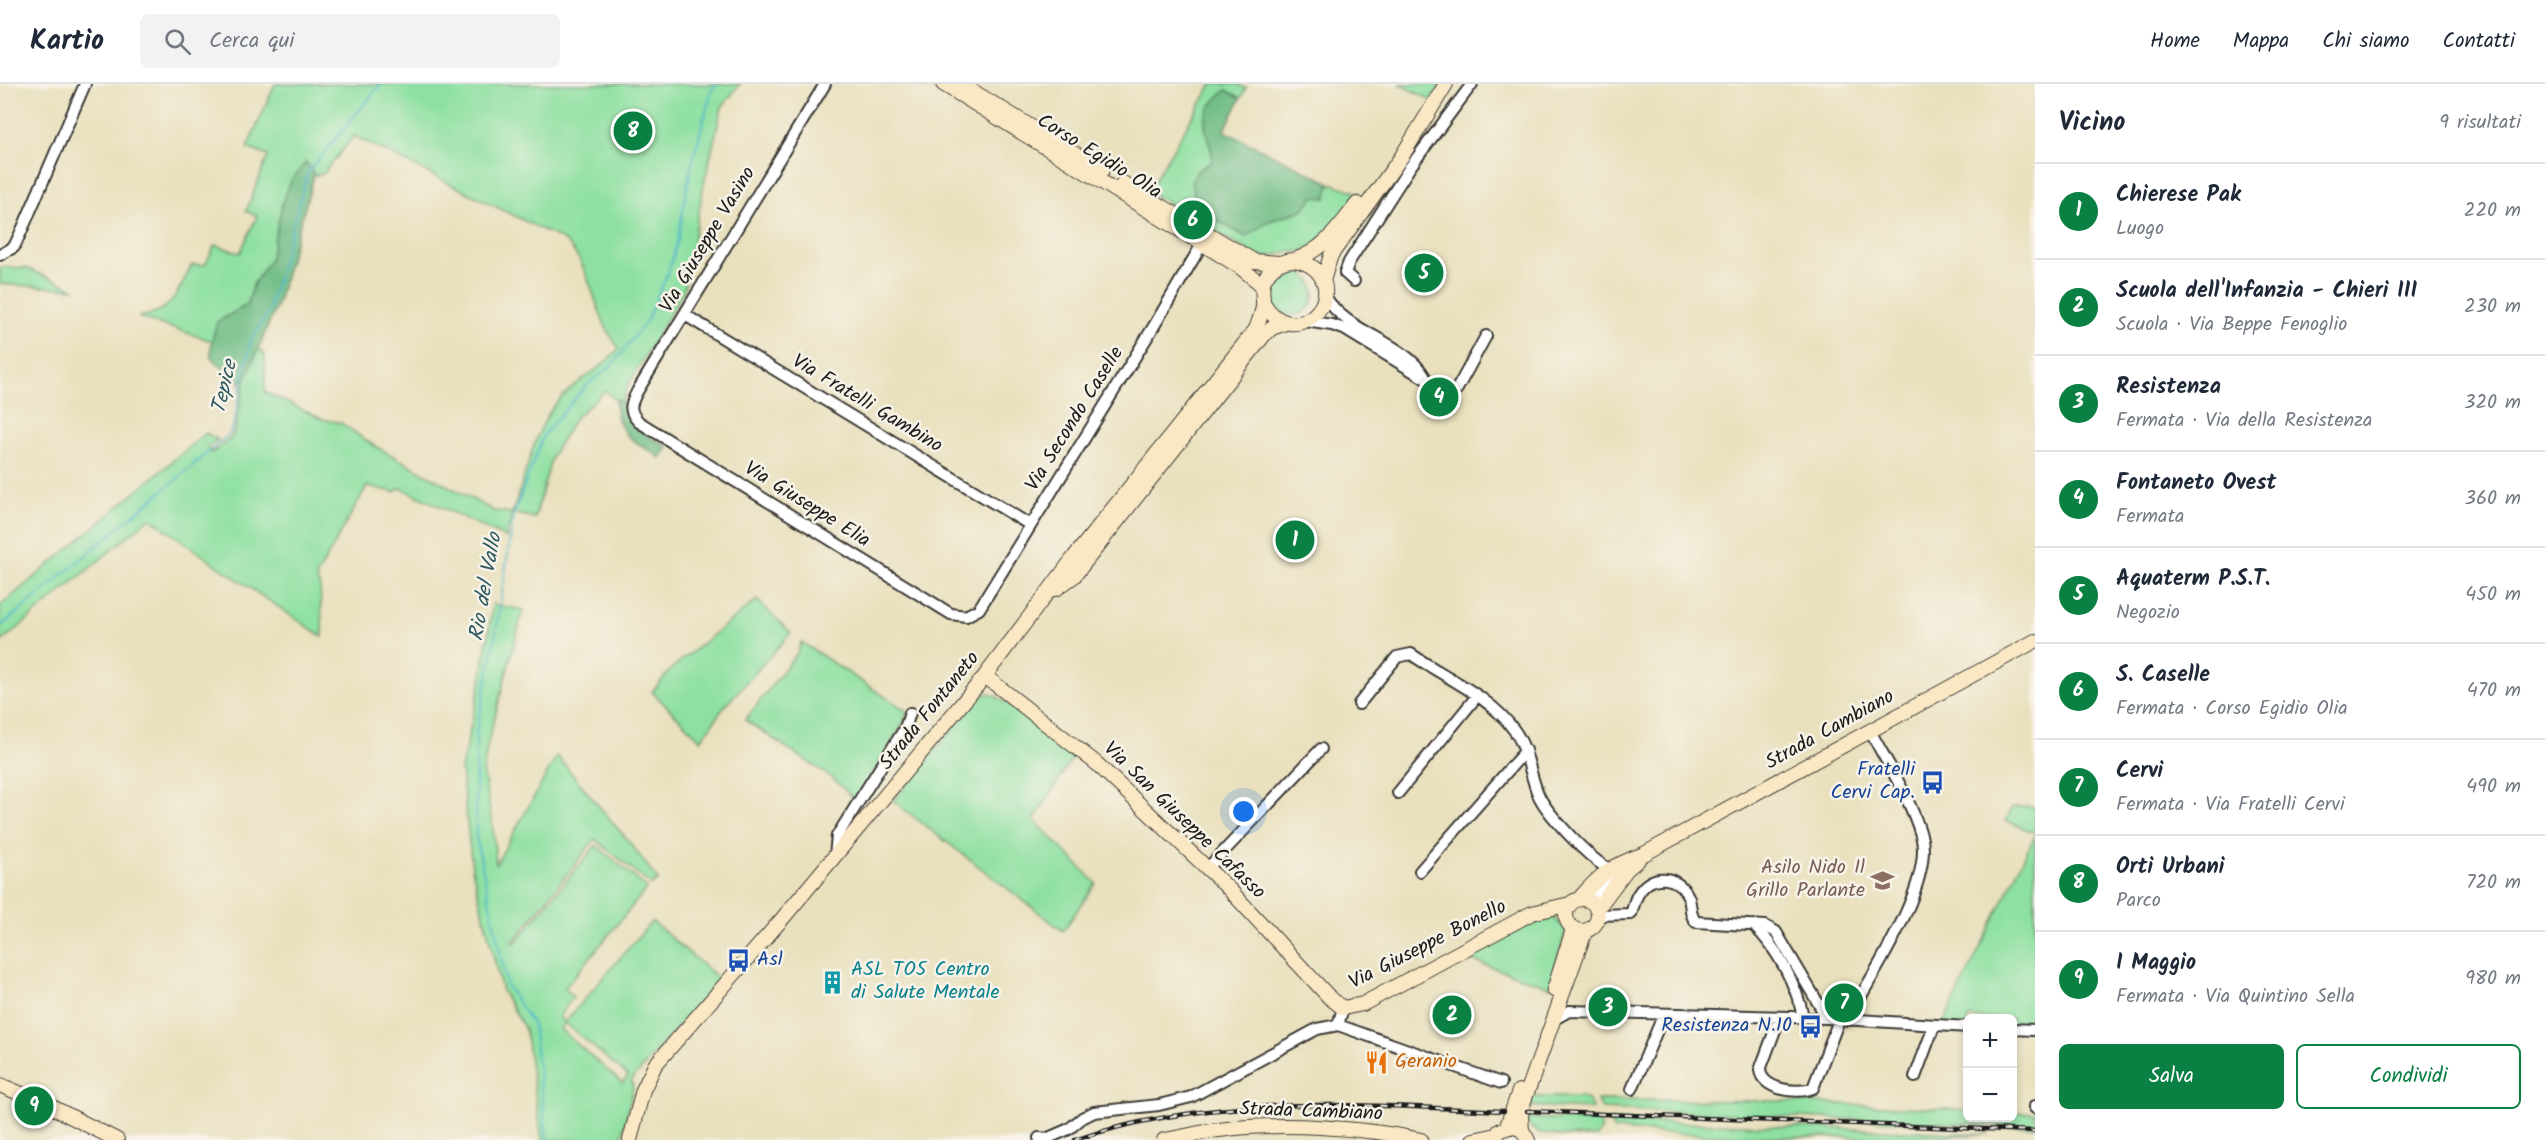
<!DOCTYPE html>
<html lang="it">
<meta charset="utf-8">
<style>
:root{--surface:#fff;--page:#f2f2f3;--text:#1f2937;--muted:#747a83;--line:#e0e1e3;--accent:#0b8043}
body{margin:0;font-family:Kalam,sans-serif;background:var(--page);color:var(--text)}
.controls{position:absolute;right:18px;bottom:18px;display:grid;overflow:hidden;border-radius:9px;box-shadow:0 3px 9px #0003}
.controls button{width:54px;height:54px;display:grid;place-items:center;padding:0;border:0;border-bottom:2px solid var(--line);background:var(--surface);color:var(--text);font:30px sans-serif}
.you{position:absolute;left:1244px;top:728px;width:21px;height:21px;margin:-15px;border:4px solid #fff;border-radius:50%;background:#1a73e8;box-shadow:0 0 0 9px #1a73e833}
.badge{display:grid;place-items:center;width:39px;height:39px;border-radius:50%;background:var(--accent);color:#fff;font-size:20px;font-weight:700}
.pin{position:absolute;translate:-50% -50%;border:3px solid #fff;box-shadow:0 2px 6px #0006}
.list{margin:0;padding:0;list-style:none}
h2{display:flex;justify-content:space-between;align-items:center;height:78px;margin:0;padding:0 24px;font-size:26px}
h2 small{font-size:20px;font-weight:400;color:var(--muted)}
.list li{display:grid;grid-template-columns:39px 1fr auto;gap:18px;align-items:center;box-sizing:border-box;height:96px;padding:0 24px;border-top:2px solid var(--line)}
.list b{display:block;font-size:22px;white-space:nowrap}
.list p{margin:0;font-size:20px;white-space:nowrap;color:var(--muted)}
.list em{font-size:20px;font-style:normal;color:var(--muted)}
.actions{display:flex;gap:12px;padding:18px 24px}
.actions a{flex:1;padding:14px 0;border:2px solid var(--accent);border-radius:9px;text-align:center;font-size:21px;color:var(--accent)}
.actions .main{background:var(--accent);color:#fff}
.icon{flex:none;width:33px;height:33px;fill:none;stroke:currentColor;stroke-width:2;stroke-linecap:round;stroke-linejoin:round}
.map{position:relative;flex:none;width:2035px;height:1056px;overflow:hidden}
header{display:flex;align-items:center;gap:36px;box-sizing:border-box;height:84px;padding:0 30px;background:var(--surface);border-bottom:2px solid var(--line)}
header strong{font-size:28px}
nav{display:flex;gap:33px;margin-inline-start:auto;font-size:21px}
.search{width:420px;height:54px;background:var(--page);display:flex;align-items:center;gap:15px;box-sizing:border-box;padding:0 21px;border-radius:9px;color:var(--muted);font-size:22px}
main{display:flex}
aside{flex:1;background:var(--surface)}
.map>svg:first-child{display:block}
.green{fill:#8de0a1;stroke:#547e5e;stroke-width:1.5;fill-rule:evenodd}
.forest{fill:#72be87;stroke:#476d52;stroke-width:1.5}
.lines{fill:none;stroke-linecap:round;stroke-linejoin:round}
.stream{stroke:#48b4c6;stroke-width:2}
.street-casing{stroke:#3b3934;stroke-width:14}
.secondary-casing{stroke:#3b3934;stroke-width:16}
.street{stroke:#fff;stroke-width:10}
.secondary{stroke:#fae7c3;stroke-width:14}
.rail-casing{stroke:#1c1c1c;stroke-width:4.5}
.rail{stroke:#f7f3e8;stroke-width:2;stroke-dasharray:7;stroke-linecap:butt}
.labels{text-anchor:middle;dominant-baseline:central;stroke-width:5;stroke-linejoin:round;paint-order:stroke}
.street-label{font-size:20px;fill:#1c1c1c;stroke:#f7f3e8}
.transit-label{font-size:20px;fill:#164399;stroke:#f7f3e8;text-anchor:end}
.education-label{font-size:20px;fill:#785e54;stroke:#f7f3e8;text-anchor:end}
.culture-label{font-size:20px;fill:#0d838f;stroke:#f7f3e8;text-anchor:start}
.food-label{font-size:20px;fill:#c56008;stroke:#f7f3e8;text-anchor:start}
.water-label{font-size:21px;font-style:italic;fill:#2e5960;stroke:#f7f3e8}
</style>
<header>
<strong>Kartio</strong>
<div class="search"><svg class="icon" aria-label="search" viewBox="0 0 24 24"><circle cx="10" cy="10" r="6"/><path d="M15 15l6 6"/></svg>Cerca qui</div>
<nav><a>Home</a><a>Mappa</a><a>Chi siamo</a><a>Contatti</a></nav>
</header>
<main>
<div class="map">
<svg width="2035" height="1056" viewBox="0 0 2035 1056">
<rect width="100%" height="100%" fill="#f7f3e8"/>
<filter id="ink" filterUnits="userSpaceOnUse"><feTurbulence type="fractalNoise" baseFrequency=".0167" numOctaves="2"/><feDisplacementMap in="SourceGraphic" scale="12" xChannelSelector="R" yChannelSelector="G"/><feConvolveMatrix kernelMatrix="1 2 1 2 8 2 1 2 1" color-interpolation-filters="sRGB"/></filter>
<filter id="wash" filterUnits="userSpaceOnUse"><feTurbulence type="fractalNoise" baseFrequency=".008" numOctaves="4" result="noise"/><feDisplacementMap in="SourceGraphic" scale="24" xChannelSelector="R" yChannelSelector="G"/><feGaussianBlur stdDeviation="1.35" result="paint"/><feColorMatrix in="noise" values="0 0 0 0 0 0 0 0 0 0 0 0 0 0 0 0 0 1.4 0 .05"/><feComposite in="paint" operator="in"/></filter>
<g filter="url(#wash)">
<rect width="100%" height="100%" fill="#e9e0bd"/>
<path class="green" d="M275 0H740L722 23 704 100 684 206 626 305 623 317 616 316 605 307 575 334 552 372 535 434 512 429 506 454 401 404 394 408 367 402 316 493 320 503 323 553 216 481 150 434 0 559V522L206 349 218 356 207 364 212 369 231 354 235 345 246 293 258 264 265 271V308L322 335 341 339 373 361 494 427 512 429C526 394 531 353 554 322 572 298 601 287 619 264 593 233 594 185 565 157L354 52 323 90 314 91 306 78 283 116 270 176 254 199 247 221 217 238 212 257 138 233C175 227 176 210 192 181H205L215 161 240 169 257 132 246 127 268 72 247 64Z
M1212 0H1237L1246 4 1241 14 1226 6C1209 22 1200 31 1208 55 1211 63 1213 69 1212 78L1197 87 1201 127 1246 153 1267 138 1302 126 1314 113 1326 114 1330 99 1360 109 1321 155 1304 168C1288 165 1274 174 1258 173L1148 107Z
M1399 0H1441L1431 16Z
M0 183 26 184 75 205 0 200Z
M1270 209a22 22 0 1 1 44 0a22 22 0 1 1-44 0Z
M757 516 791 549 724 623 701 656 652 608 672 584Z
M493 520 523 526 488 659 483 686 493 743 496 780 557 672 630 759 658 796 651 801 595 755 512 859 514 860 596 761 647 804 565 904 573 913 559 933 565 938 652 837 719 895 632 996 633 1005 621 1056H542L525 945 502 907 472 784 461 685 481 597ZM565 939 628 992 622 999 560 945Z
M801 558 907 627 905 636 857 717 831 693 745 636 798 568Z
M988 609 999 614 1076 668 1034 736 1096 799 1063 847 893 717 979 613Z
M2012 723H2035V749L2006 737Z
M2035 751V946L2013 945 2012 934H1968L1967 943 1942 942Z
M1545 832 1553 833 1566 846 1550 903 1462 873 1535 834Z
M1532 1013H1580L1588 1016 1593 1025 1526 1022Z
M1597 1016 1779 1017 1967 1026 1968 1034H2012L2013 1028 2035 1029V1043L1602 1025Z
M1527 1034 1597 1036 1602 1043 1597 1053C1578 1052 1526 1056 1527 1034Z
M1609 1036 1989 1050C1865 1056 1738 1054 1614 1046Z"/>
<path class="forest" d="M1226 6 1241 14 1224 47 1330 99 1326 114 1314 113 1302 126 1267 138 1246 153 1201 127 1196 120 1191 98 1197 87 1212 78C1213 69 1210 63 1208 55 1200 31 1209 21 1226 6Z
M306 78 314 91 277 221 246 293 241 299 211 274V261L217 238 247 221 254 199 270 176 283 116 291 97Z
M616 316 623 317C625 344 647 350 668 363L661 374C636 359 614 350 616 316Z"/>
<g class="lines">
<path class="stream" d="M0 543 229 351 233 343 251 256 268 228 308 88 381 0
M547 1056 533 941 507 902 476 753V650L495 554 514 429 544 350 588 300 611 282 646 238 669 186 678 155 690 87 712 5 717 0"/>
</g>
</g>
<g filter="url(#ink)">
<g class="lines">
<defs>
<path id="street" d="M825 0 638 306C631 319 627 326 639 338L951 530 966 532 979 525 1154 242 1205 155
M0 171 14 163 22 146 85 0
M1354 197 1345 189 1349 178 1410 83 1472 0
M1325 212C1348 251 1402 255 1425 293
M685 231 1030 441
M1305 237 1332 241 1344 245 1434 300 1451 307 1457 305 1486 252
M1359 620 1397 573 1411 570C1445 594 1489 611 1514 646 1528 665 1529 688 1538 710 1546 729 1592 778 1610 785V794L1592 818
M1398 709 1477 612
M835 772 837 752 905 644 910 629
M1207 785 1321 665
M1420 787 1526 666
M1598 831 1631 830C1633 825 1634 818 1637 812 1649 789 1676 789 1688 812 1692 821 1689 831 1696 838L1765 842 1776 848 1827 934
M1753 841C1777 863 1797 902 1803 933
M1780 933 1760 986C1762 1005 1797 1011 1813 1004L1839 936
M1553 936 1569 927 1827 934 1968 943
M1847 936C1871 893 1935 798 1921 751 1910 714 1888 680 1870 647
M1338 941 1501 999
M2012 945 2035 946
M1915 993 1934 942
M1632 1005 1664 930
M2035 1024V1022
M1039 1054 1046 1055 1069 1045 1082 1034 1094 1028 1159 1021 1191 1013 1317 945 1338 941 1343 924"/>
<path id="secondary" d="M943 0 1240 183 1262 201
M961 0 1102 86
M1123 99 1254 177 1279 179
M1294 176C1323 167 1339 143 1357 120
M1323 197 1331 171 1402 72 1446 0
M1056 505 1074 492 1264 251 1272 244 1286 239
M985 592 1096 679 1228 804 1329 913 1343 924 1363 920 1532 829 1570 820
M1566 831a16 16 0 1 1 32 0a16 16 0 1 1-32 0Z
M1579 815C1600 790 1613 781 1644 770L2035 557
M1597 825 1627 785 1638 776
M1554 906 1573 845
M0 1001 50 1022 117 1056
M1507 1042 1519 1007
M1522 1046 1521 1033 1523 1020 1585 848
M630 1056 643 1006 655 981 783 834 985 592 1075 472 1256 245C1259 237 1262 230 1263 222 1264 211 1259 202 1267 191 1272 182 1283 176 1294 176 1302 177 1309 180 1315 185 1348 217 1293 267 1264 220
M1164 1056C1183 1053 1201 1048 1219 1046 1279 1038 1363 1043 1421 1056
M1473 1056 1497 1051
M1495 1056 1499 1047 1512 1042 1522 1046 1528 1056"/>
</defs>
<use href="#street" class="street-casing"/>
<use href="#secondary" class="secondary-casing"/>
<use href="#street" class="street"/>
<use href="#secondary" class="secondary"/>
<defs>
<path id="rail" d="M1527 1027 2035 1047
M1075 1056C1213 1009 1361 1021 1504 1027"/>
</defs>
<use href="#rail" class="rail-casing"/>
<use href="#rail" class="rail"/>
</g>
</g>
<defs>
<symbol id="bus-bare" viewBox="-9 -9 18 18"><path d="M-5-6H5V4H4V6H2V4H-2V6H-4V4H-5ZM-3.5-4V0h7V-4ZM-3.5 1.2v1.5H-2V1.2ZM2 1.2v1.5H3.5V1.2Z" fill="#1a4fb4" stroke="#f7f3e8" stroke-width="2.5" paint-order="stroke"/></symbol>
<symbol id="school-bare" viewBox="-9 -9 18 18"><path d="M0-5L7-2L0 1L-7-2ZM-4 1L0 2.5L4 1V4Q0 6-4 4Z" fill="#8d6e63" stroke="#f7f3e8" stroke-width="2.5" paint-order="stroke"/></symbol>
<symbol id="building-bare" viewBox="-9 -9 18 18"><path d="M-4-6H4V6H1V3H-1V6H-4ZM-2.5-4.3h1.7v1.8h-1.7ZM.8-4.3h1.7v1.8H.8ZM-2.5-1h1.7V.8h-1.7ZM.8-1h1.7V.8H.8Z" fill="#0f9aa8" stroke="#f7f3e8" stroke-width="2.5" paint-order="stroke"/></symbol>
<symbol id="restaurant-bare" viewBox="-9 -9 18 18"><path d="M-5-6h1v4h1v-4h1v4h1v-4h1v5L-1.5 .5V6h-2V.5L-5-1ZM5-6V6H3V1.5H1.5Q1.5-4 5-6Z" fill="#e8710a" stroke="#f7f3e8" stroke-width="2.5" paint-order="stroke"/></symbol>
</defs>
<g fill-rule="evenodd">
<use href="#bus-bare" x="1916" y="682" width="33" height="33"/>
<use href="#school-bare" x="1866" y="780" width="33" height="33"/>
<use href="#bus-bare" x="722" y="860" width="33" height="33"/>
<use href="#building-bare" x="816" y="882" width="33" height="33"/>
<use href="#bus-bare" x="1794" y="926" width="33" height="33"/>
<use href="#restaurant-bare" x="1360" y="962" width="33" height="33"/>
</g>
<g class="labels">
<g class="street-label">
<text transform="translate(1099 73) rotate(32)">Corso Egidio Olia</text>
<text transform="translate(708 156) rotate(-59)">Via Giuseppe Vasino</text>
<text transform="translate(867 320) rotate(31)">Via Fratelli Gambino</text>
<text transform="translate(1075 335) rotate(-58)">Via Secondo Caselle</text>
<text transform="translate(807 421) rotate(32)">Via Giuseppe Elia</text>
<text transform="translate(930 627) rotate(-51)">Strada Fontaneto</text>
<text transform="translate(1830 646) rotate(-29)">Strada Cambiano</text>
<text transform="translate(1184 737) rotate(44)">Via San Giuseppe Cafasso</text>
<text transform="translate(1428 861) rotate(-27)">Via Giuseppe Bonello</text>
<text transform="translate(1311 1028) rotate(2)">Strada Cambiano</text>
</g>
<g class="transit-label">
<text x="1915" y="686">Fratelli<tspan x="1915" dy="23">Cervi Cap.</tspan></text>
<text x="757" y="876" text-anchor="start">Asl</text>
<text x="1792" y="942">Resistenza N.10</text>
</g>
<g class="education-label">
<text x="1865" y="784">Asilo Nido Il<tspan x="1865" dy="23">Grillo Parlante</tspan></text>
</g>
<g class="culture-label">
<text x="851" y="886">ASL TO5 Centro<tspan x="851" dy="23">di Salute Mentale</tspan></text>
</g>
<g class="food-label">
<text x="1395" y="978">Geranio</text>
</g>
<g class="water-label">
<text transform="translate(225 303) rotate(-77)">Tepice</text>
<text transform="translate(486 503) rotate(-80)">Rio del Vallo</text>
</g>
</g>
</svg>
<div class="controls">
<button>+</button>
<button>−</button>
</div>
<div class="you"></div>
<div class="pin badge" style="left:1295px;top:456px">1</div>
<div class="pin badge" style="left:1452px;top:931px">2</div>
<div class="pin badge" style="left:1608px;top:923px">3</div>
<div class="pin badge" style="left:1439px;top:313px">4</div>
<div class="pin badge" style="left:1424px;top:189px">5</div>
<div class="pin badge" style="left:1193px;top:136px">6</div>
<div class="pin badge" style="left:1844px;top:919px">7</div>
<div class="pin badge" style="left:633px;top:47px">8</div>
<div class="pin badge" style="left:34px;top:1022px">9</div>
</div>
<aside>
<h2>Vicino<small>9 risultati</small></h2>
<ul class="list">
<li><span class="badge">1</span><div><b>Chierese Pak</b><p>Luogo</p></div><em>220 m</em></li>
<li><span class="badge">2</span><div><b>Scuola dell'Infanzia - Chieri III</b><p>Scuola · Via Beppe Fenoglio</p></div><em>230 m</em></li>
<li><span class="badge">3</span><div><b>Resistenza</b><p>Fermata · Via della Resistenza</p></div><em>320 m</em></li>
<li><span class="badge">4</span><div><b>Fontaneto Ovest</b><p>Fermata</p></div><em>360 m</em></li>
<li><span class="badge">5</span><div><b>Aquaterm P.S.T.</b><p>Negozio</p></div><em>450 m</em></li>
<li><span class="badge">6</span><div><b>S. Caselle</b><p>Fermata · Corso Egidio Olia</p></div><em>470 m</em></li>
<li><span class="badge">7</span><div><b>Cervi</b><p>Fermata · Via Fratelli Cervi</p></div><em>490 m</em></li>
<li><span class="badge">8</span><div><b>Orti Urbani</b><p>Parco</p></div><em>720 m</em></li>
<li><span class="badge">9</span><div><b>I Maggio</b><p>Fermata · Via Quintino Sella</p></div><em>980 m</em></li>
</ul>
<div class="actions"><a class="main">Salva</a><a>Condividi</a></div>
</aside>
</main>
